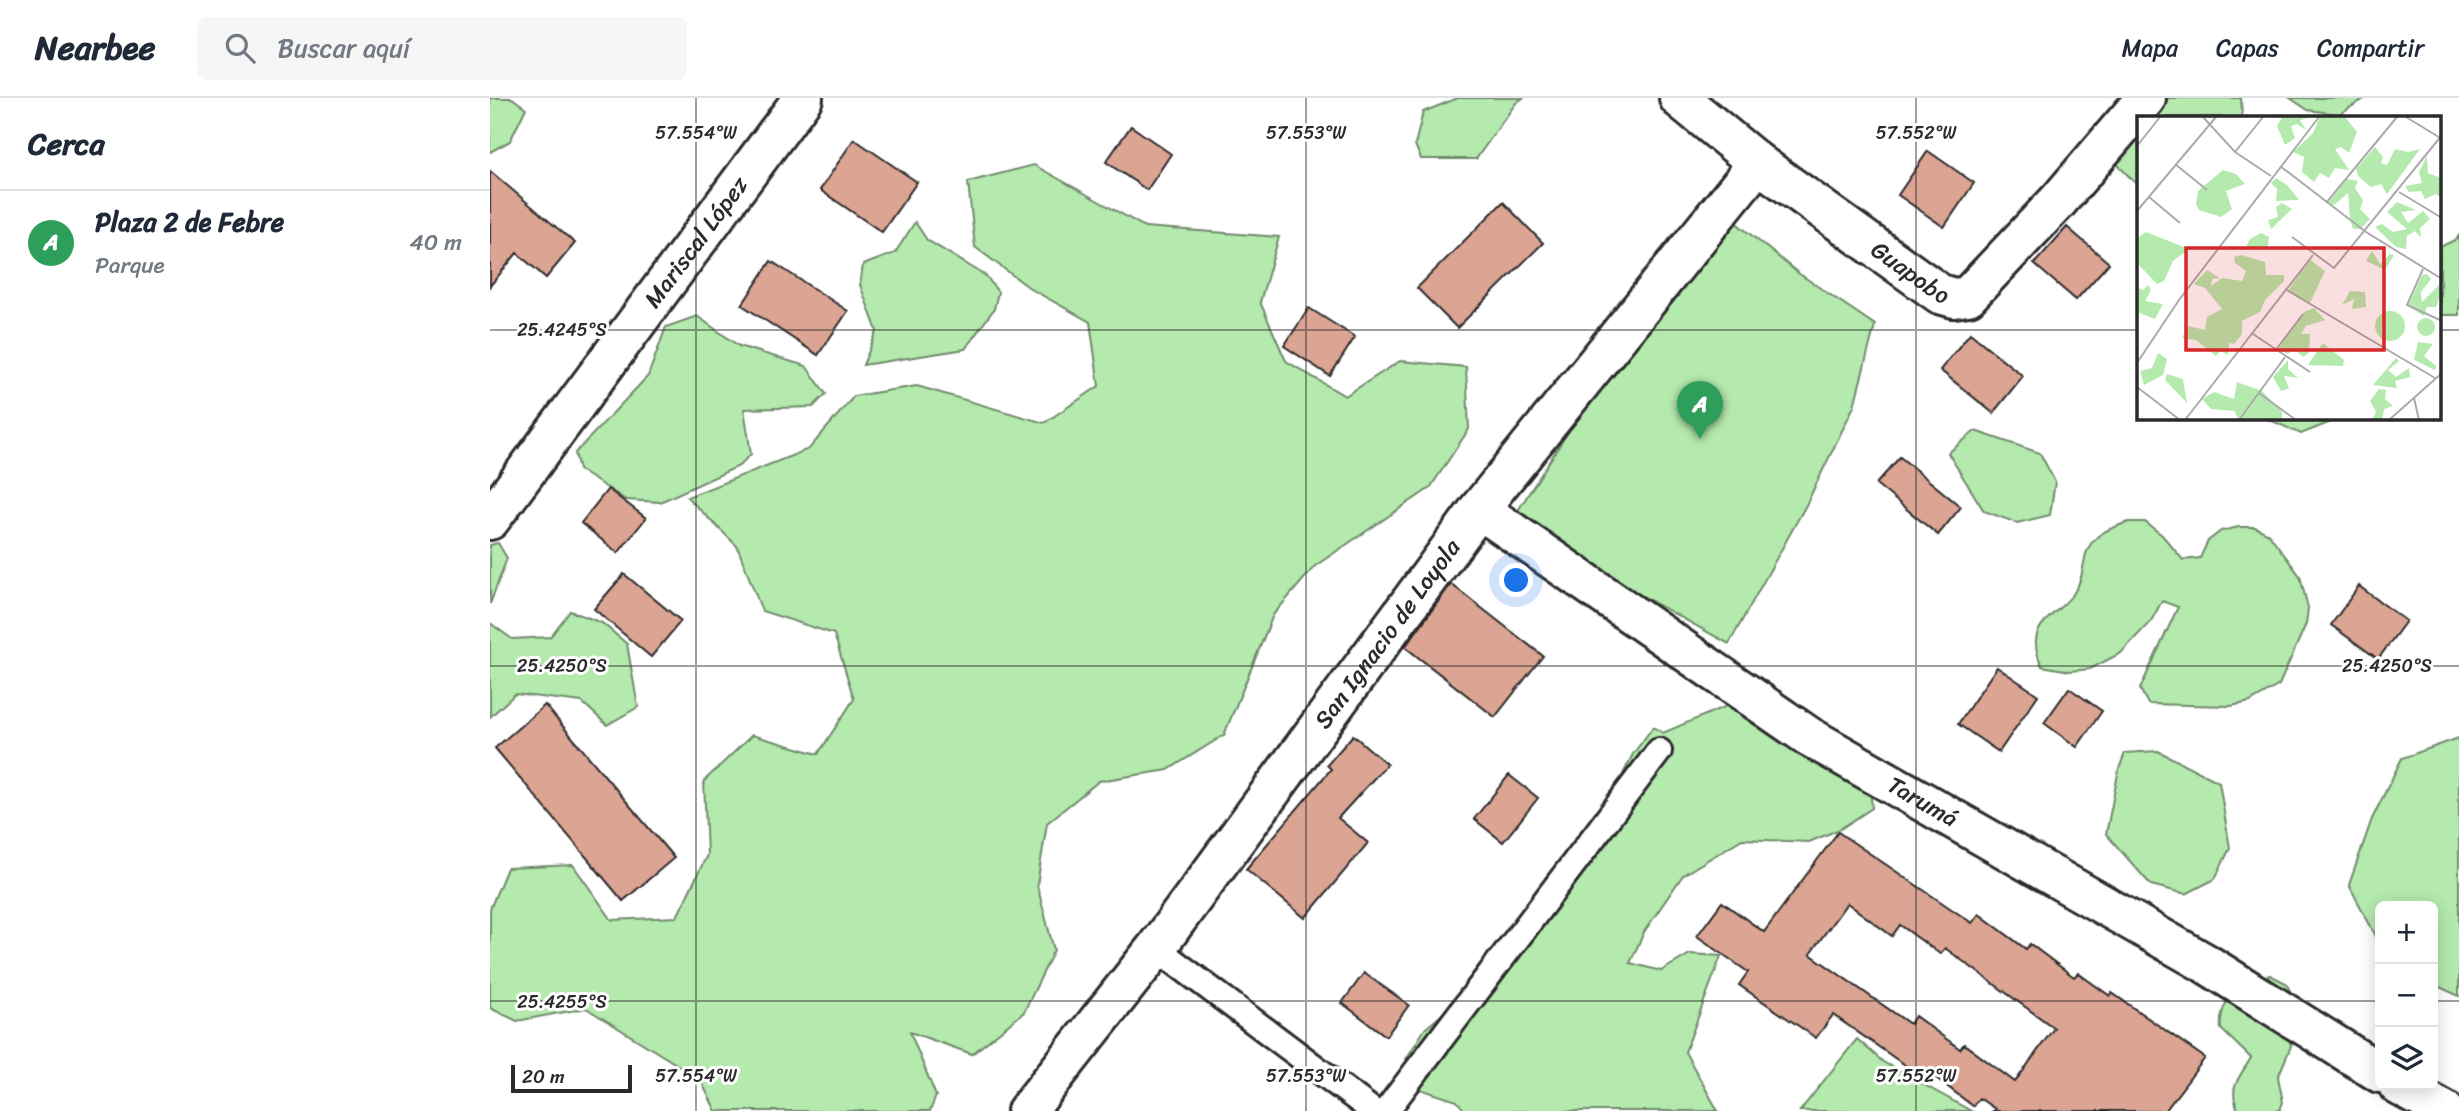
<!DOCTYPE html>
<html lang="es">
<meta charset="utf-8">
<style>
:root{--surface:#fff;--page:#f6f6f7;--text:#1f2937;--muted:#747a83;--line:#e0e1e3;--accent:#b45309}
body{margin:0;font-family:Sriracha,sans-serif;background:var(--page);color:var(--text)}
.controls{position:absolute;right:21px;bottom:21px;display:grid;overflow:hidden;border-radius:10px;box-shadow:0 4px 18px #0003}
.controls button{width:63px;height:63px;display:grid;place-items:center;padding:0;border:0;border-bottom:2px solid var(--line);background:var(--surface);color:var(--text);font:35px sans-serif}
.scale{position:absolute;left:21px;bottom:18px;width:121px;box-sizing:border-box;padding-left:7px;border:4px solid #2b2b2b;border-top:0;font-size:19px;line-height:24px;white-space:nowrap;color:#2b2b2b;-webkit-text-stroke:5px #fff;paint-order:stroke}
.you{position:absolute;left:1027px;top:483px;width:24px;height:24px;margin:-18px;border:5px solid #fff;border-radius:50%;background:#1a73e8;box-shadow:0 0 0 10px #1a73e833}
.badge{display:grid;place-items:center;width:46px;height:46px;border-radius:50%;background:var(--accent);color:#fff;font-size:23px;font-weight:700}
.pin{position:absolute;translate:-50% -58px;filter:drop-shadow(0 2px 4px #0008)}
.pin::after{content:'';position:absolute;top:37px;width:24px;height:21px;background:inherit;clip-path:polygon(0 0,100% 0,50% 100%)}
.list{margin:0;padding:0;list-style:none}
h2{display:flex;justify-content:space-between;align-items:center;height:91px;margin:0;padding:0 28px;font-size:30px}
h2 small{font-size:23px;font-weight:400;color:var(--muted)}
.list li{display:grid;grid-template-columns:46px 1fr auto;gap:21px;align-items:center;box-sizing:border-box;height:105px;padding:0 28px;border-top:2px solid var(--line)}
.list b{display:block;font-size:26px;white-space:nowrap}
.list p{margin:0;font-size:23px;white-space:nowrap;color:var(--muted)}
.list em{font-size:23px;font-style:normal;color:var(--muted)}
.icon{flex:none;width:38px;height:38px;fill:none;stroke:currentColor;stroke-width:2;stroke-linecap:round;stroke-linejoin:round}
.map{position:relative;flex:none;width:1969px;height:1013px;overflow:hidden}
header{display:flex;align-items:center;gap:42px;box-sizing:border-box;height:98px;padding:0 35px;background:var(--surface);border-bottom:2px solid var(--line)}
header strong{font-size:33px}
nav{display:flex;gap:38px;margin-inline-start:auto;font-size:24px}
.search{width:490px;height:63px;background:var(--page);display:flex;align-items:center;gap:18px;box-sizing:border-box;padding:0 24px;border-radius:10px;color:var(--muted);font-size:26px}
main{display:flex}
aside{flex:1;background:var(--surface)}
.map>svg:first-child{display:block}
.green{fill:#b4eaad;stroke:#708a6c;stroke-width:2}
.building{fill:#dba493;stroke:#2b2b2b;stroke-width:2;fill-rule:evenodd}
.lines{fill:none;stroke-linecap:round;stroke-linejoin:round}
.service-casing{stroke:#2b2b2b;stroke-width:30}
.minor-casing{stroke:#2b2b2b;stroke-width:44}
.tertiary-casing{stroke:#2b2b2b;stroke-width:44}
.service{stroke:#fff;stroke-width:24}
.minor{stroke:#fff;stroke-width:38}
.tertiary{stroke:#fff;stroke-width:38}
.ticks{fill:none;stroke:#2b2b2b;stroke-width:2;stroke-opacity:0.45}
.labels{text-anchor:middle;dominant-baseline:central;stroke-width:6;stroke-linejoin:round;paint-order:stroke}
.street-label{font-size:24px;fill:#2b2b2b;stroke:#fff}
.inset-road{fill:none;stroke:#aaa;stroke-width:2}
.view{fill:#d62828;fill-opacity:0.15;stroke:#d62828;stroke-width:3.5}
.inset-edge{fill:none;stroke:#2b2b2b;stroke-width:3.5}
.ticks-label{font-size:18px;text-anchor:middle;fill:#2b2b2b;stroke:#fff;stroke-width:6;stroke-linejoin:round;paint-order:stroke}
</style>
<header>
<strong>Nearbee</strong>
<div class="search"><svg class="icon" aria-label="search" viewBox="0 0 24 24"><circle cx="10" cy="10" r="6"/><path d="M15 15l6 6"/></svg>Buscar aquí</div>
<nav><a>Mapa</a><a>Capas</a><a>Compartir</a></nav>
</header>
<main>
<aside>
<h2>Cerca<small></small></h2>
<ul class="list">
<li><span class="badge" style="background:#2e9e5b">A</span><div><b>Plaza 2 de Febre</b><p>Parque</p></div><em>40 m</em></li>
</ul>
</aside>
<div class="map">
<svg width="1969" height="1013" viewBox="0 0 1969 1013">
<rect width="100%" height="100%" fill="#fff"/>
<filter id="ink" filterUnits="userSpaceOnUse"><feTurbulence type="fractalNoise" baseFrequency=".0143" numOctaves="2"/><feDisplacementMap in="SourceGraphic" scale="14" xChannelSelector="R" yChannelSelector="G"/><feConvolveMatrix kernelMatrix="1 2 1 2 8 2 1 2 1" color-interpolation-filters="sRGB"/></filter>
<g filter="url(#ink)">
<path class="green" d="M0 0H22L36 10 20 43 0 54Z
M968 0H1033L1026 5 986 61H931L925 47 933 14Z
M1642 0H1751L1752 19H1649V89L1607 45Z
M1800 0H1876L1849 16 1818 12Z
M544 67 655 129 789 139 770 204 796 263 855 298 910 263 976 269 979 331 940 390 825 468 783 517 734 637 678 672 609 683 557 725 547 787 564 852 534 914 482 956 420 934 446 998 440 1013H226L210 981 96 910 27 923 0 910V811L17 770 83 767 122 822 187 819 217 757 214 683 262 637 328 656 364 601 344 536 272 513 247 448 197 399 319 351 364 298 427 288 554 325 609 288 600 224 541 191 485 149 478 84Z
M1223 106 1308 175 1385 227 1364 308 1316 407 1239 546 1020 425Z
M425 124 437 142 496 178 508 194 504 211 475 251 373 267 387 233 370 187 373 167 405 155Z
M1969 137V217H1950V149L1967 141Z
M207 218 249 248 316 268 336 296 323 309 254 311 261 356 249 368 170 404 136 402 89 372 85 355 158 278 176 229Z
M1776 320H1841V324L1811 336Z
M1485 333 1550 355 1565 384 1560 417 1527 425 1494 413 1458 355Z
M1639 424H1655L1672 437 1693 462 1710 460 1718 443 1731 433 1749 429H1765L1779 436 1810 478 1818 510 1816 526 1789 587 1760 604 1741 608 1658 606 1650 591 1688 509 1672 503 1661 523 1631 555 1600 571 1580 573 1552 568C1533 526 1562 523 1583 496 1590 487 1592 476 1594 465 1597 439 1616 431 1639 424Z
M8 445 17 460 0 506V447Z
M80 513 112 525 137 546 148 609 117 627 92 604 25 596 0 619V525L22 541 60 539Z
M1241 606 1379 678 1382 710 1350 731 1319 744 1252 741 1193 777 1154 834 1140 865 1171 873 1200 856 1231 858 1195 954 1228 1013H975L967 1003 930 991 916 961 935 931 986 887 1097 749 1143 656 1163 629 1173 635Z
M1969 640V898L1943 886V808H1890V846L1859 787 1882 721 1912 660Z
M1668 653 1729 684 1740 750 1725 781 1696 796 1661 787 1616 736 1629 671 1635 655Z
M1780 877 1796 885 1804 901 1799 940 1801 948 1788 979 1793 1004 1790 1012 1785 1013 1748 1012C1738 989 1749 980 1761 960L1731 931C1730 923 1732 911 1737 903 1742 895 1770 878 1780 877Z
M1367 941 1393 964 1481 1013H1310Z"/>
<path class="building" d="M641 28 681 56 657 92 616 64Z
M364 41 427 84 392 134 330 92Z
M1438 53 1484 85 1454 129 1408 97Z
M0 73 85 145 56 180 27 155 0 188Z
M1013 104 1053 145 967 230 927 190Z
M1577 129 1619 165 1586 202 1544 166Z
M281 163 358 213 328 257 252 207Z
M819 210 865 239 840 278 794 248Z
M1480 235 1533 278 1503 315 1450 272Z
M1410 359 1471 409 1448 437 1386 386Z
M118 391 156 420 128 455 91 425Z
M134 476 191 523 161 559 104 511Z
M961 486 1053 558 1005 619 915 549Z
M1869 488 1916 523 1888 561 1841 527Z
M1507 569 1548 597 1509 654 1468 626Z
M1579 590 1612 613 1587 649 1554 625Z
M55 607 184 760 133 803 5 650Z
M863 637 897 666 848 720 878 745 815 820 756 771 841 671 837 667Z
M1019 677 1048 700 1013 744 984 721Z
M1348 734 1482 825 1489 816 1536 851 1540 846 1584 879 1588 875 1620 898 1622 895 1715 960 1675 1013H1503L1505 1011 1489 1000 1483 1008 1433 970 1429 977 1343 917 1326 940 1249 887 1258 874 1207 838 1232 804 1274 834ZM1357 805 1402 838 1410 827 1450 856 1455 850 1564 930 1525 984 1474 946 1470 951 1425 918 1420 926 1320 856Z
M874 875 919 907 896 938 852 905Z"/>
<g class="lines">
<defs>
<path id="service" d="M666 850 883 1013
M896 1013 1169 653"/>
<g id="minor">
<path id="s1" d="M1189 0 1268 65 1450 196 1464 200 1478 198 1569 102 1656 0"/>
<path id="s2" d="M989 411 1318 638 1715 865 1890 975"/>
<path d="M1908 987 1955 1013"/>
<path id="s3" d="M537 1013 666 850 989 411 1268 65"/>
</g>
<g id="tertiary">
<path id="s4" d="M0 422 313 0"/>
</g>
</defs>
<use href="#service" class="service-casing"/>
<use href="#minor" class="minor-casing"/>
<use href="#tertiary" class="tertiary-casing"/>
<use href="#service" class="service"/>
<use href="#minor" class="minor"/>
<use href="#tertiary" class="tertiary"/>
</g>
</g>
<path class="ticks" d="M206 0V1013M816 0V1013M1426 0V1013M0 232H1649M1950 232H1969M0 568H1969M0 903H1890M1943 903H1969"/>
<g class="labels">
<g class="street-label">
<text stroke="none"><textPath href="#s4" startOffset="346">Mariscal López</textPath></text>
<text stroke="none"><textPath href="#s1" startOffset="290">Guapobo</textPath></text>
<text stroke="none"><textPath href="#s3" startOffset="598">San Ignacio de Loyola</textPath></text>
<text stroke="none"><textPath href="#s2" startOffset="532">Tarumá</textPath></text>
</g>
</g>
<g transform="translate(1647 18)">
<rect width="304" height="304" fill="#fff"/>
<path d="M137 1H174L163 4 169 14 160 8 154 10 158 22 148 29 140 10 145 2ZM183 1H208L220 16 212 37 204 31 198 33 212 54 198 52 192 62 183 57 177 66 165 56 167 41 156 36 176 17ZM238 31 246 41 244 47 250 49 258 33 271 36 283 33 250 78 244 68 234 71 221 60 219 53ZM290 40 291 57 304 62V82L299 78 288 83 284 75 272 76 268 70 285 67 282 56ZM86 54 99 58 108 68 89 75 95 93 84 101 62 94 59 88 61 75ZM139 62 150 69 162 84 139 85 140 73 134 67ZM210 63 221 65 218 72 226 84 223 93 233 103 223 113H216L213 103 211 77 197 89 191 87ZM260 86 279 94 264 96 271 107 286 95 293 103 283 112 284 122 278 115 270 120 269 133 259 131 238 111 245 108 256 116 270 113 250 96ZM145 87 155 93 134 113 131 104 141 101 139 91ZM9 116 52 133 36 145 27 165 20 168 0 147V122ZM124 117 132 121 131 131H109L113 123ZM235 135 243 148 253 138 257 139 248 154 229 145ZM104 139 128 146 129 159H147V165L128 184 123 196 105 205V218L97 228 92 227 91 239 83 235 79 240 59 224 45 222 51 210 68 214 70 201 85 193 68 172 57 168 70 154 83 162 75 163 74 170 85 162 105 165 109 155 98 147 97 141ZM172 143 188 155 173 187 151 175ZM290 158 294 163 284 176 285 186 304 167V178L299 191H290L287 200 271 190 285 159ZM11 169 14 174 8 185 26 188 18 203 0 196V171L6 174ZM213 175 228 176 229 191 215 193 217 183 205 189ZM177 192 188 204 169 210 164 218H173L172 237 166 241 158 234 150 238 142 232 167 196ZM238 210a15 15 0 1 1 30 0a15 15 0 1 1-30 0ZM280 211a9 9 0 1 1 18 0a9 9 0 1 1-18 0ZM281 226 296 228 287 240 299 250 298 254 277 244ZM186 227 207 244 206 250 171 249ZM21 237 30 243 26 259 7 269 3 255 15 252ZM259 242 262 245 251 254 259 261 272 252 273 261 258 265 260 272 236 269ZM151 244V253L161 262 147 260 152 272 144 275 136 261ZM30 258 46 263 50 287 28 264ZM100 266 125 275 145 296V304H102L97 295 74 293 65 283 77 276 97 283ZM242 273 249 274 248 283 256 290 247 293 245 304H235L239 296 233 285Z" fill="#b4eaad"/>
<path class="inset-road" d="M66 1 98 36 134 60M269 1 305 23M0 30 23 1M98 36 126 1M38 48 70 74M143 50 229 116 305 163M262 76 305 102M12 81 43 107M189 87 260 1M0 95 79 1M155 121 197 152 305 19M286 153 270 189 305 205M148 173 298 262M116 218 173 256M138 235 166 198M0 247 42 184 182 1M0 271 43 304M122 277 159 304M277 282 282 304M48 304 176 139M102 304 148 241M252 304 305 257"/>
<path class="view" d="M49 132H247V234H49Z"/>
<rect width="304" height="304" class="inset-edge"/>
</g>
<g class="ticks-label">
<text x="206" y="41">57.554°W</text>
<text x="816" y="41">57.553°W</text>
<text x="1426" y="41">57.552°W</text>
<text x="72" y="238">25.4245°S</text>
<text x="72" y="574">25.4250°S</text>
<text x="1897" y="574">25.4250°S</text>
<text x="72" y="910">25.4255°S</text>
<text x="206" y="984">57.554°W</text>
<text x="816" y="984">57.553°W</text>
<text x="1426" y="984">57.552°W</text>
</g>
</svg>
<div class="controls">
<button>+</button>
<button>−</button>
<button><svg class="icon" aria-label="layers" viewBox="0 0 24 24"><path d="M12 4l9 5-9 5-9-5zM3 14l9 5 9-5"/></svg></button>
</div>
<div class="scale">20 m</div>
<div class="you"></div>
<div class="pin badge" style="left:1210px;top:341px;background:#2e9e5b">A</div>
</div>
</main>
